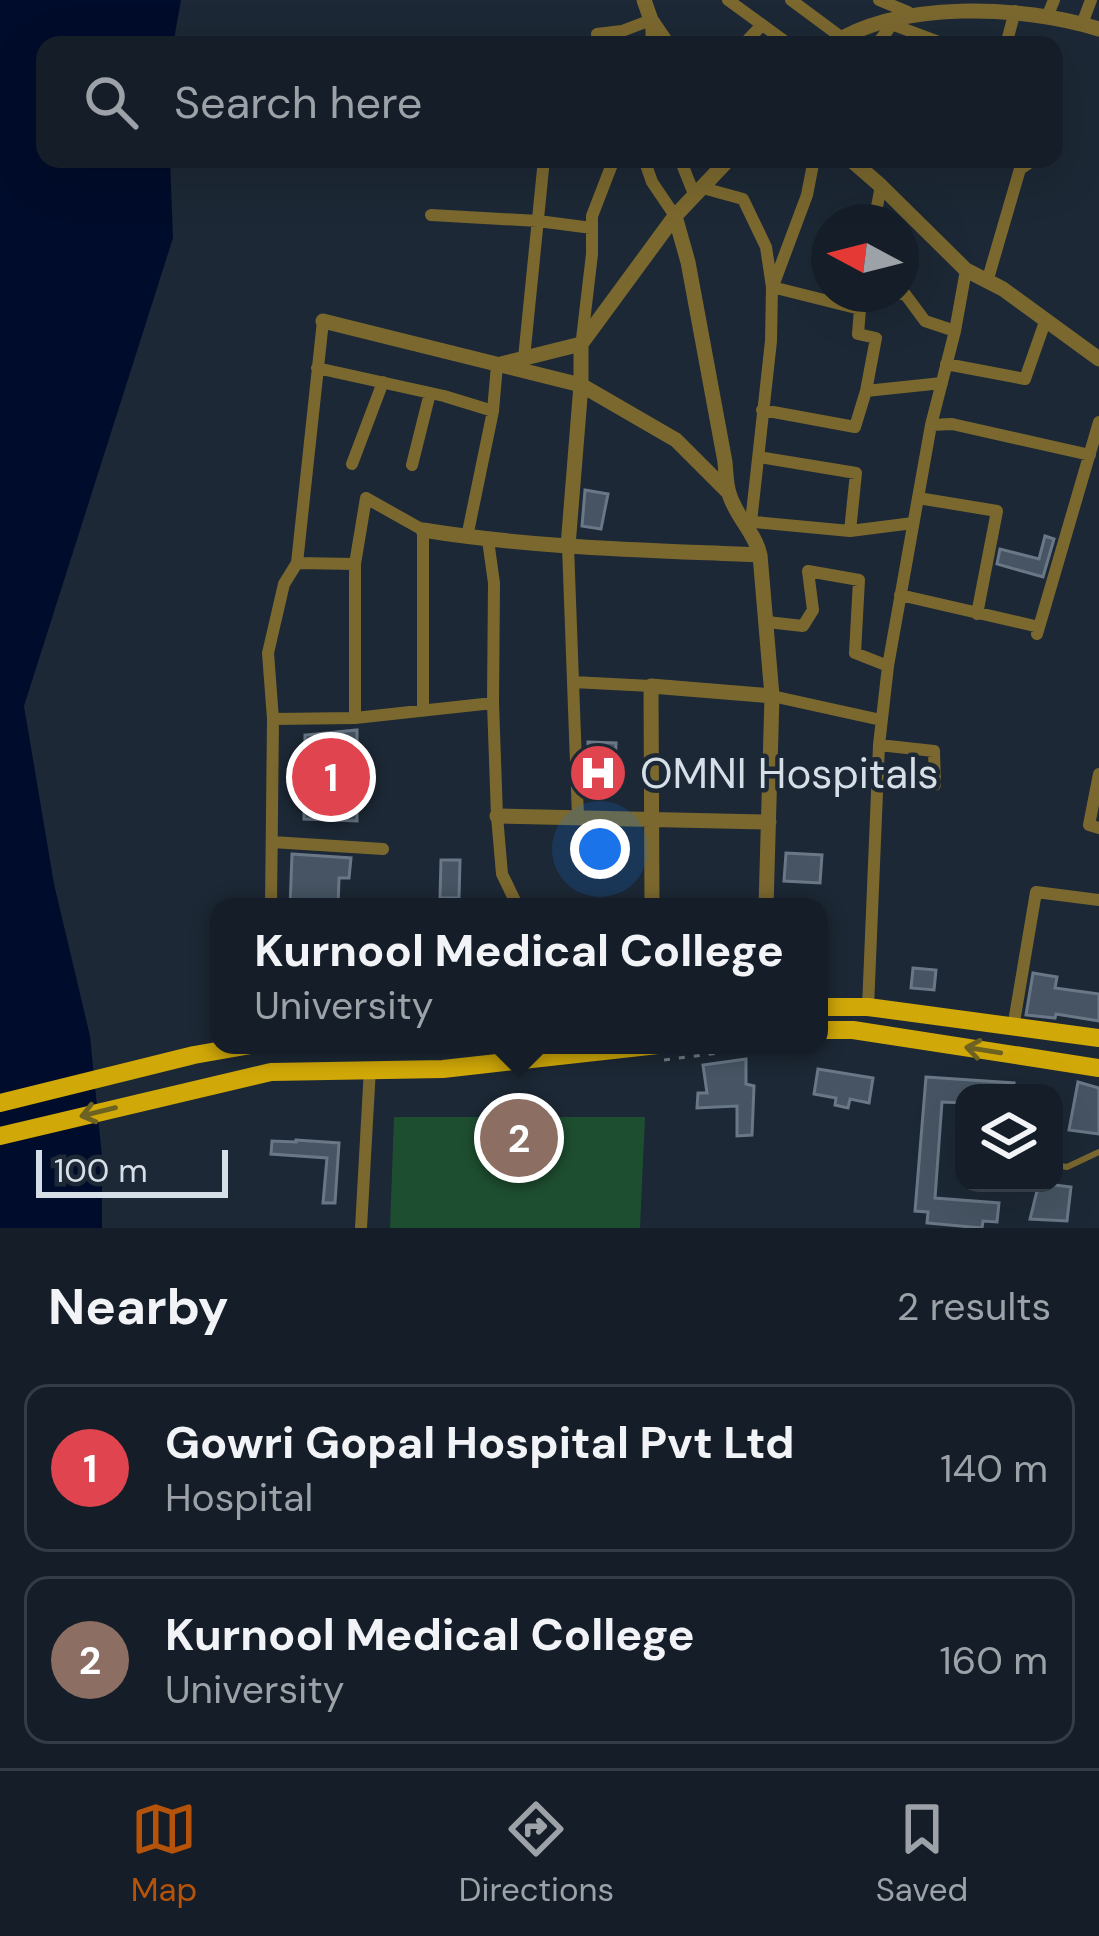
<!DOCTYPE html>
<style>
:root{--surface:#151e28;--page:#1e2730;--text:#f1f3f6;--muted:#9da2a8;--line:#343c45;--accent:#b45309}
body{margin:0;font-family:"DM Sans",sans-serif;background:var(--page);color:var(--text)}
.controls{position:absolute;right:36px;bottom:36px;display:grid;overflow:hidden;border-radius:24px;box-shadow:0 12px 48px #0002}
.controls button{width:108px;height:108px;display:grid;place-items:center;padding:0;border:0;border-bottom:3px solid var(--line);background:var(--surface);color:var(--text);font:60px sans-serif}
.compass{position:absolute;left:811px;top:204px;width:108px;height:108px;border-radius:50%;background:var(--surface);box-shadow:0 12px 48px #0002;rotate:277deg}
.scale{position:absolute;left:36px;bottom:30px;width:192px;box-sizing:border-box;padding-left:12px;border:6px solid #d6dee7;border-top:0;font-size:33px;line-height:42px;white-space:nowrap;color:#d6dee7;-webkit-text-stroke:9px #1c2835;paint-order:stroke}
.you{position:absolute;left:600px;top:849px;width:42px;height:42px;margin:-30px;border:9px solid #fff;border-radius:50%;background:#1a73e8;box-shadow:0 0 0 18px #1a73e833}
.badge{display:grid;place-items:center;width:78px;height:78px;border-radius:50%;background:var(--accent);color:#fff;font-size:39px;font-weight:700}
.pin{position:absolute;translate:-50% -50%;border:6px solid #fff;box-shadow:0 3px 12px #0006}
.popup{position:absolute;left:210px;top:898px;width:618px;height:156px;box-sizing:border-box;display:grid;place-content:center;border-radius:24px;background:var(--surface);filter:drop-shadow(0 3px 9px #0005);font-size:39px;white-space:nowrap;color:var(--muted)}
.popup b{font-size:45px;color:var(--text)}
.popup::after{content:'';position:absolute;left:50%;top:100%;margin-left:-24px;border:24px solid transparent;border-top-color:var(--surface)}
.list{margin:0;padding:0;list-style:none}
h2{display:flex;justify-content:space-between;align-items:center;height:156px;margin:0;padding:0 48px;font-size:51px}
h2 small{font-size:39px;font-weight:400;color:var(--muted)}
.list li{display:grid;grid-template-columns:78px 1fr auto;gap:36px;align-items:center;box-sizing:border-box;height:168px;margin:0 24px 24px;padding:0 24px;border:3px solid var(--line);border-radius:24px}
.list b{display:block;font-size:45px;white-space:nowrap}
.list p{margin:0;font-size:39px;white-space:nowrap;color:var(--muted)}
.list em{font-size:39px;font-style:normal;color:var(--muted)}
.icon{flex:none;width:66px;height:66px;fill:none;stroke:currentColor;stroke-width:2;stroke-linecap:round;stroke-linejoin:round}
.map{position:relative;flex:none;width:1099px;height:1228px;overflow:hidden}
.search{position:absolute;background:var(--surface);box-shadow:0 12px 48px #0002;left:36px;right:36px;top:36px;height:132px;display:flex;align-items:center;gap:30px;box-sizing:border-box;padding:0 42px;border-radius:24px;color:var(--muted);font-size:45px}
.sheet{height:540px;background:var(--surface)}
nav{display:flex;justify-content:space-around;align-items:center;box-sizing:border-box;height:168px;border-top:3px solid var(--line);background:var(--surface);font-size:33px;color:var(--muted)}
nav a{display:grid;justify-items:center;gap:6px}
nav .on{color:var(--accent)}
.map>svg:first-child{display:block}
.green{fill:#1e4e30}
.water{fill:#000c2b}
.building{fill:#465463;stroke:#697787;stroke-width:3}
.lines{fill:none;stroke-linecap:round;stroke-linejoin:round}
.path{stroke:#747e89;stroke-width:3;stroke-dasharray:6 9;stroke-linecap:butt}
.service{stroke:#7b682f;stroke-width:6}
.minor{stroke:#7b682f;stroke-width:12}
.tertiary{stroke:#7b682f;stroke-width:15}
.primary{stroke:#d0a808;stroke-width:18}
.oneway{stroke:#6d6221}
.labels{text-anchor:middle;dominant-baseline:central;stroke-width:9;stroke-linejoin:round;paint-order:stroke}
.poi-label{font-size:42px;fill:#d6dee7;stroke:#1c2835;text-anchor:start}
</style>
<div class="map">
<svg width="1099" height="1228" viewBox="0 0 1099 1228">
<rect width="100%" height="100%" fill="#1c2835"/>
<path class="green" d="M394 1117H645L640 1228H390Z"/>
<path class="water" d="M0 0H181L173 45H45V159H170L173 238 24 706 54 884 90 1036 102 1156V1228H0Z"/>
<path class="building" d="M585 490 608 494 601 529 582 526Z
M1045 536 1054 539 1043 577 997 564 1000 549 1039 559Z
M357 730V821L304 819 305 735Z
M588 742 616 743 614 791 588 790Z
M786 853 822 855 820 883 784 881Z
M292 854 351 858 349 878H339L338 907H290Z
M441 860H460L459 898H440Z
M913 968 936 970 934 990 911 988Z
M1033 973 1057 977 1055 988 1099 994V1021L1056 1014 1055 1018 1026 1015Z
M746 1059V1084L754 1086 752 1135 737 1136V1106L697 1108 698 1093H707L703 1065Z
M818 1069 873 1078 869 1103 850 1099 848 1108 835 1105 836 1098 814 1094Z
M926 1077 1014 1083 1013 1093H964V1103L942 1102 935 1198 999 1203 997 1222 983 1221 982 1228 927 1223 928 1212 915 1211Z
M1078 1082 1099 1088V1134L1069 1130Z
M296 1140 339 1143 335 1203H323L327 1158 271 1154 272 1141 296 1142Z
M1039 1183 1071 1187 1067 1221 1030 1219Z"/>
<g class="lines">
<path class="path" d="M664 1060 782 1045"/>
<path class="service" d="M1054 1165 1067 1167 1099 1152"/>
<path class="minor" d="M728 0 790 45
M791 0 841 37
M879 0 908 12
M1047 17 1054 0
M1082 24 1091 0
M598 45 597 34 622 31 651 20 652 45
M743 45 762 25
M876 45 888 30 883 21 947 45
M1006 45 1015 11
M644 159 652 182 675 216
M680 159 694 194
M703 188 743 199 766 247 772 287 771 341 751 522
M431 215 538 221 592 228
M874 222 881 186
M987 282 1020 169 1035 159
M773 286 807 195 814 159
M772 287 860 309 858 334 876 338 866 391
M901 294H905L925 321 955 331
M582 339 592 254V216L614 159
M524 358 543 169
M946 364 1025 379 1046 319
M317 368 444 396 493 411
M762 410 855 427 866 391 942 383
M931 425 952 424 1090 455
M759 457 856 473 850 531
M352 464 383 382
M412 465 430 393
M918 498 997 511 977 614
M744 521 850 531 913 523
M467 537 493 411 497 365
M488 540 494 583 493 703 497 816 502 874 518 907
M568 546 578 817
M297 563 355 564 366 498 423 530V709
M900 595 1039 627
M767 622 803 626 813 610 808 571 859 580 855 653 888 666
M1037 634 1099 422
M573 682 651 686
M772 696 881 720
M355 718V564
M273 719 355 718 493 703
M879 745 934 751 935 785
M1099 774 1089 825 1099 828
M272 842 383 849
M271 907 273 719 268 653 284 584 297 563 323 321
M868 1007 879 745 888 666 931 425 955 331 966 270
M1013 1028 1036 892 1099 900
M361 1228 370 1068"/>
<path class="tertiary" d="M644 0 651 20 668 45
M830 45C899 0 1021 5 1099 29
M850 159 881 186 966 270 1003 289 1099 359
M675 216 688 262 725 462C726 472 726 484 729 493 735 516 755 532 760 555L772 696 766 907
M323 321 581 385 676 440 729 493
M501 364 581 344 675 216 729 159
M423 530C534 548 647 550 760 555
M568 546 581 385V344
M497 816 769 822
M652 907 651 686 772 696"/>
<path class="primary" d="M819 1007H868L1099 1038
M819 1030H853L1099 1068
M0 1103 194 1055 251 1045
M0 1136 271 1072 443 1069 658 1045"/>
</g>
<defs><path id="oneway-shaft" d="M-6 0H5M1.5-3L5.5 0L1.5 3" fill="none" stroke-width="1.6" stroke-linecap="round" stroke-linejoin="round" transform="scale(3)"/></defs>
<g class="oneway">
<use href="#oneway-shaft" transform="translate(983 1050) rotate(-171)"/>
<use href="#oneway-shaft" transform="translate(98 1112) rotate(166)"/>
</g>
<defs>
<symbol id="hospital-disc" viewBox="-11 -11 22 22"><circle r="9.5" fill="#e0444e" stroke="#1c2835"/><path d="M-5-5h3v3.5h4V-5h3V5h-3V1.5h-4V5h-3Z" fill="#fff"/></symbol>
</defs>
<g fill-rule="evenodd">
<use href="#hospital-disc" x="565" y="740" width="66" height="66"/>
</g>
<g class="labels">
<g class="poi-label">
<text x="640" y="773">OMNI Hospitals</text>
</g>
</g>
</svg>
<div class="controls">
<button><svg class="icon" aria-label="layers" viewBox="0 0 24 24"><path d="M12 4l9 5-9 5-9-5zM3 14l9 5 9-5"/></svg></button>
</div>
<svg class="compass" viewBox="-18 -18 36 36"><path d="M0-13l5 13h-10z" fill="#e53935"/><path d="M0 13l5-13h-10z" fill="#9da2a8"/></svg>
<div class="scale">100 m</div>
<div class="you"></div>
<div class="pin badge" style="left:331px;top:777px;background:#e0444e">1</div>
<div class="pin badge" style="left:519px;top:1138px;background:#8d6e63">2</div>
<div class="popup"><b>Kurnool Medical College</b>University</div>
<div class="search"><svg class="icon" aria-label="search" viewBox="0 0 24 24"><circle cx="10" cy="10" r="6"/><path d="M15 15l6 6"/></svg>Search here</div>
</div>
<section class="sheet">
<h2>Nearby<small>2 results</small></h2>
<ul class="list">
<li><span class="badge" style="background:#e0444e">1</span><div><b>Gowri Gopal Hospital Pvt Ltd</b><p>Hospital</p></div><em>140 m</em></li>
<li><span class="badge" style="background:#8d6e63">2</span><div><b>Kurnool Medical College</b><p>University</p></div><em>160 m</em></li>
</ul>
</section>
<nav>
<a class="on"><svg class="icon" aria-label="map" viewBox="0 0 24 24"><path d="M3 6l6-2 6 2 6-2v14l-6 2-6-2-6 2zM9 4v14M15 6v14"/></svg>Map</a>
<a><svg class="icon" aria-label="directions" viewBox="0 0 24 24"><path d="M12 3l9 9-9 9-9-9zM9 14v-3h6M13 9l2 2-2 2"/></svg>Directions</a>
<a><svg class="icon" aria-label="saved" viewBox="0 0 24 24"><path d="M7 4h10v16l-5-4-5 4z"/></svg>Saved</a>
</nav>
